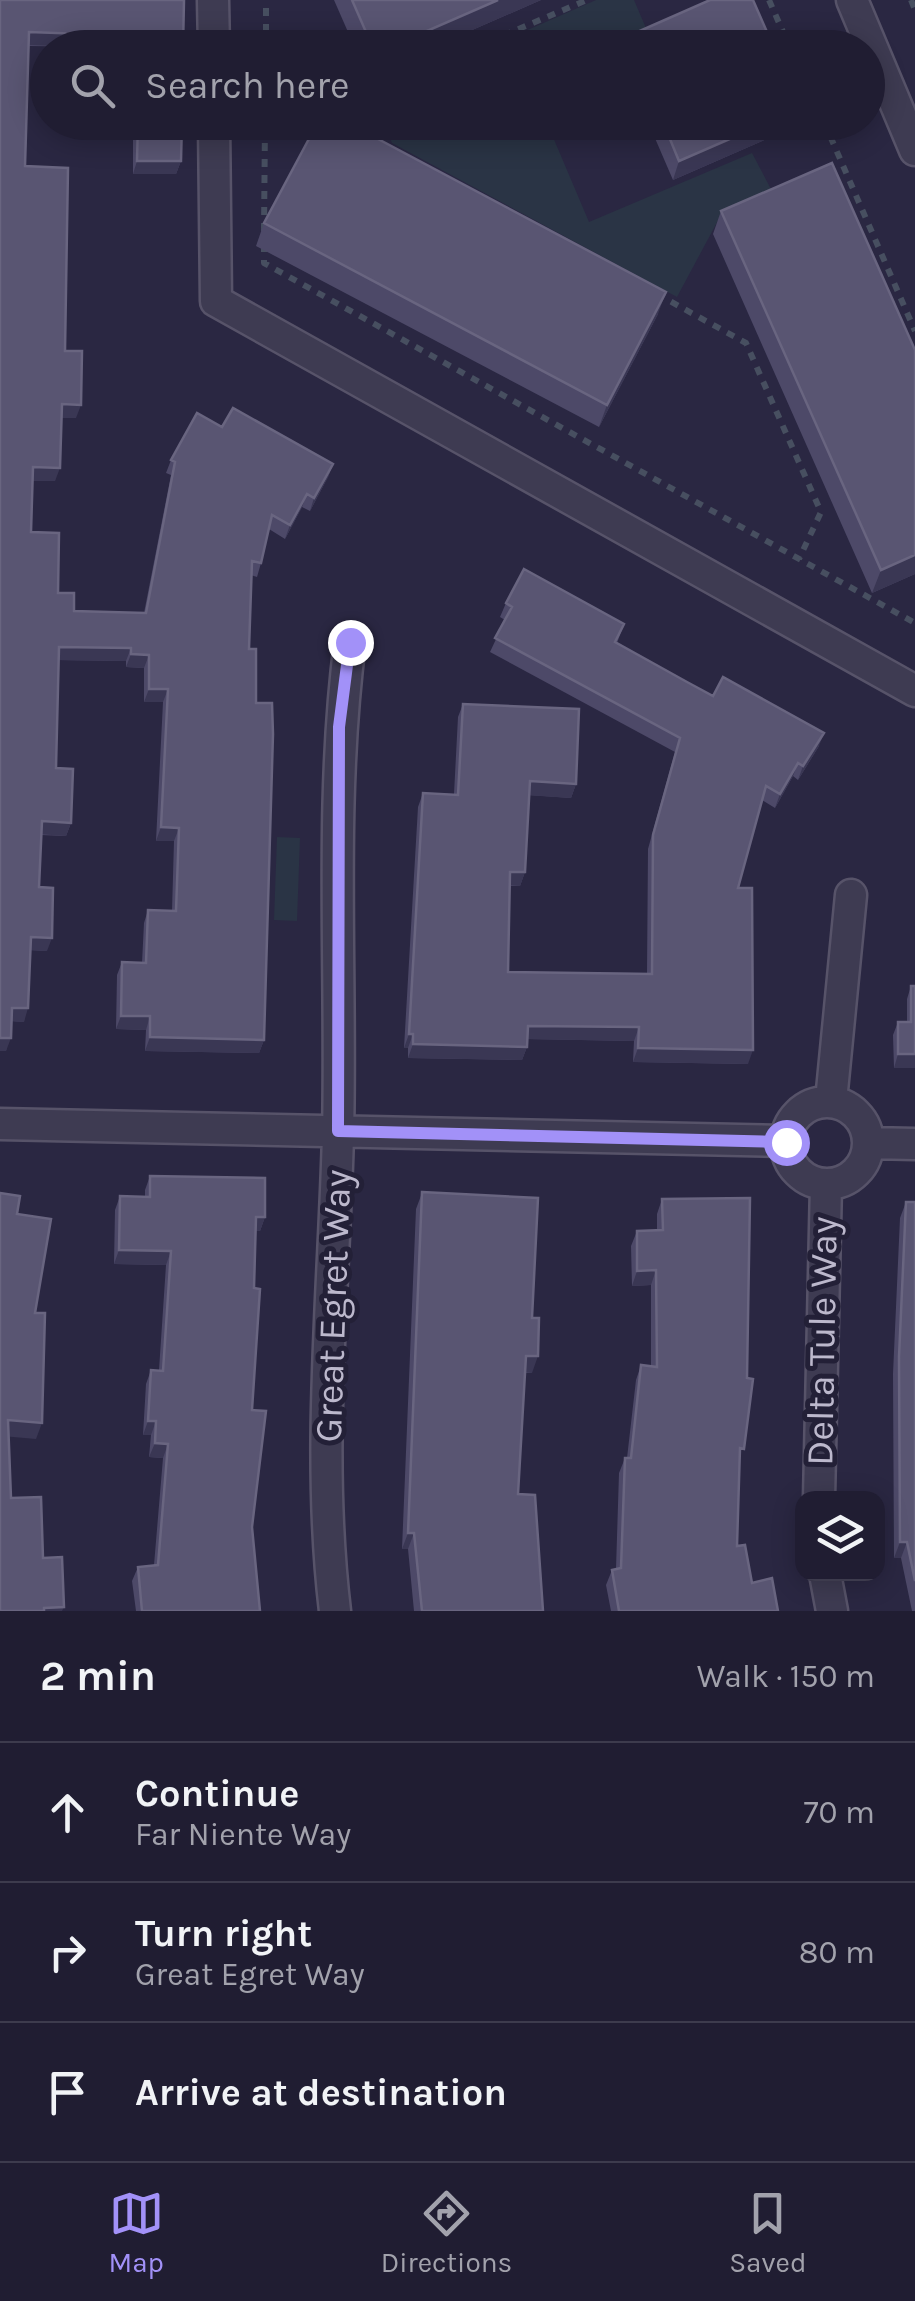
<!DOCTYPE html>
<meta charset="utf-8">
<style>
:root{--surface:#201d32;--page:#28263a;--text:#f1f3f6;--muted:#a2a2ac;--line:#3d3b4d;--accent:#a291f8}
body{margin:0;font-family:Karla,sans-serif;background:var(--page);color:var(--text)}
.controls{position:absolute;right:30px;bottom:30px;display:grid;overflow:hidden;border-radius:20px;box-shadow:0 5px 25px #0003}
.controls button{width:90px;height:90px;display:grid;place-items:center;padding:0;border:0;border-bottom:2px solid var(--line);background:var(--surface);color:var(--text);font:50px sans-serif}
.stop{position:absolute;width:30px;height:30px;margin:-22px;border:8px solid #a291f8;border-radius:50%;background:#fff}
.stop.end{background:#a291f8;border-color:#fff;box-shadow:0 2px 10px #0008}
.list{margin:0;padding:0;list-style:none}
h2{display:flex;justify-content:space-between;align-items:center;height:130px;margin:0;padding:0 40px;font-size:42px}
h2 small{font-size:32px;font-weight:400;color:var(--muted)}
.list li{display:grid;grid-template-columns:65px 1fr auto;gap:30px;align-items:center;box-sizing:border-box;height:140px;padding:0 40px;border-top:2px solid var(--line)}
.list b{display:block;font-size:38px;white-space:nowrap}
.list p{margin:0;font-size:32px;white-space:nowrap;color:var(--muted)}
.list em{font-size:32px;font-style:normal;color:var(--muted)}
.icon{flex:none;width:55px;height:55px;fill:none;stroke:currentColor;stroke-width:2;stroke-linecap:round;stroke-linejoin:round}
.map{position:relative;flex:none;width:915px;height:1611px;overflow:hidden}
.search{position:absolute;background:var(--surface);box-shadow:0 5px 25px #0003;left:30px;right:30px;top:30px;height:110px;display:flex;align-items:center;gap:25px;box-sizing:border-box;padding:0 35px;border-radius:55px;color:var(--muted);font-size:38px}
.sheet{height:550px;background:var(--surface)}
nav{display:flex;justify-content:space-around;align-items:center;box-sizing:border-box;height:140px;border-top:2px solid var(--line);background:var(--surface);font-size:28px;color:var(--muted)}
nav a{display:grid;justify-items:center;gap:5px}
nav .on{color:var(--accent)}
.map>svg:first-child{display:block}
.green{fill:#2a3445}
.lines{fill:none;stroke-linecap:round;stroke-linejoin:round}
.minor-casing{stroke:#575369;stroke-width:35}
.path{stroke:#474f60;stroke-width:6;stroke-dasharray:8 8;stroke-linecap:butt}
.minor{stroke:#3e3b52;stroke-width:30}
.wall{fill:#4d4968}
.shaded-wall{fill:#3a3754}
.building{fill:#595572;stroke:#696580;stroke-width:2.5}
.route{stroke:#a291f8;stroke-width:12}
.labels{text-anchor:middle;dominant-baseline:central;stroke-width:10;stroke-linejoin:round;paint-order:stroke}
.street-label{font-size:38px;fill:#bcb8cc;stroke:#232037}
</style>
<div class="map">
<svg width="915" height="1611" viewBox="0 0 915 1611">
<rect width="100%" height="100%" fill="#2a2742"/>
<path class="green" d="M596 0H634L651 40 632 48H486Z
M383 123H547L589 222 752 153 772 191 722 213 677 297 392 143Z
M277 837 300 838 297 921 274 920Z"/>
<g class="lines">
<defs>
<path id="minor" d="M213 0 214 48
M852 0 915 150
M214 122 216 301 915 691
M831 1101 851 895
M786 1143a41 41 0 1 1 82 0a41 41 0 1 1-82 0Z
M0 1124 785 1141
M869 1143 915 1144
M819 1498 826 1184
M825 1574 832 1611
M335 1611C316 1453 334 1292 338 1134 342 970 329 805 350 642"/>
</defs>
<use href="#minor" class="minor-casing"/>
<path class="path" d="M769 0 790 48
M911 0 915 10
M266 48V0
M474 48 587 0
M377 122 373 139 378 142
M824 122 915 331
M264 231 265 122
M264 244V263L915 623
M657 294 746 343 821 512 799 559"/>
<use href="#minor" class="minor"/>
</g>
<path class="wall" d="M0 0 183 48 29 46 25 166 65 351 76 418H61L55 481H33L31 532 58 593 74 611 144 613 171 475 166 473 171 460 222 427 333 464 328 477 310 511 302 507 285 539 269 529 261 563 257 577 251 575 249 649 256 703 264 1040 259 1053 145 1051 146 1030 116 1029 117 975 122 962 142 963 144 923 148 910 172 911 174 841H156L163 702H144V668L126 667V661L58 660 56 768 71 823 66 836 41 835 39 887 47 951 30 950 24 1022 12 1021 6 1051Z
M334 0H541L431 48H355Z
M626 37 774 48H622Z
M133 122H182L181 161 176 174H133Z
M648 122H796L794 127 673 180Z
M721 211 915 350V574L872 593 713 234Z
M264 223 658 314 599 427 256 246Z
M506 603 624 624 617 643 713 696 819 746 798 780 793 776 775 808 762 800 738 888 748 1064 633 1062 634 1041 528 1039 527 1047 522 1060 408 1058V1048H404L418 807 423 793 454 794 458 717 463 704 576 784 571 798 529 795 525 872 520 886H510L508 972 647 973 648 849 675 752 490 652 505 620 500 617Z
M911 986 915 1068H894L893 1035 898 1022H907V999Z
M150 1176 265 1217 260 1231H256L252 1410V1527L260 1611H136L132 1581 138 1567 154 1565 163 1458 149 1457 151 1435H143L146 1384 151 1370H159L166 1265 114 1264 115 1210 120 1196 145 1197V1190Z
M422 1193 532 1318V1373H525L518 1494 543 1611H414L408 1549H402L416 1209Z
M662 1199 740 1460 737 1546 752 1583 778 1611H611L606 1585 612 1570 616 1569 619 1473 625 1458H627L636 1380 641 1365 651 1367V1285L632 1286 631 1246 637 1231 657 1230V1214Z
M906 1202H915V1611H912L901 1558H894L893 1374 900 1218Z"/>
<path class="shaded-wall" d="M498 0H541L431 48H388Z
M29 32 139 36 134 48 24 45Z
M769 122H796L794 127 673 180 679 161Z
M137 161H181L176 174H133Z
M666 292 658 314 599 427 607 405Z
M62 404 81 405 76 418H57Z
M333 464 328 477 310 511 314 498Z
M33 467 60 468 55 481H29Z
M307 494 302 507 285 539 290 525Z
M915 555V574L872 593 881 570Z
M59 647 131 648 126 661 54 660Z
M131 654 149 655 144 668 126 667Z
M149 689H168L163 702H144Z
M824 733 819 746 798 780 803 766Z
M798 763 793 776 775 808 780 794Z
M530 781 576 784 571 798 525 795Z
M42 821 71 823 66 836 37 834Z
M161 827 179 828 174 841H156Z
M510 872H525L520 886 505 885Z
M31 937 52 938 47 951 26 950Z
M12 1008H28L24 1022 7 1021Z
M121 1016H150L146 1030 116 1029Z
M528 1026 639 1027 634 1041 523 1039Z
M409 1034H413L408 1048H404Z
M150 1037 264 1040 259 1053 145 1051Z
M0 1038H11L6 1051H0Z
M413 1044 527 1047 522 1060 408 1058Z
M638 1048 753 1050 748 1064 633 1062Z
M898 1054H915V1068H894Z
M256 1217H265L260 1231H251Z
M119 1250 171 1251 166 1265 114 1264Z
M656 1270 651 1285 632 1286 637 1271Z
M526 1356H538L532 1373 520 1372Z
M8 1420 42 1423 36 1439 2 1436Z
M148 1421H156L151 1435H143Z
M155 1443 168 1444 163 1458 149 1457Z
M408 1533H414L408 1549H402Z
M900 1542H907L901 1558H894Z
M64 1607 62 1611H43L44 1608Z"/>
<path class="building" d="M0 0H184L183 48H139V36L29 32 25 166 68 168 65 351H82L81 405 62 404 60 468 33 467 31 532 59 533 58 593H74V611L146 613 175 462 171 460 197 413 222 427 233 408 333 464 314 498 307 494 290 525 272 515 261 563 252 561 249 649H256V703H272L273 734 264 1040 150 1037V1016H121L122 962 146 963 148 910 176 911 179 828 161 827 168 689H149V655L131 654V648L59 647 56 768 73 769 71 823 42 821 39 887 53 888 52 938 31 937 28 1008H12L11 1038H0Z
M352 0H498L388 48H373Z
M710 0H753L774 48H630L626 37Z
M138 122H182L181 161H137Z
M318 122H346L666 292 607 405 264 223Z
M663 122H769L679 161Z
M832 163 915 350V555L881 570 721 211Z
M524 569 624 624 615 642 687 682 713 696 723 677 824 733 803 766 798 763 780 794 766 786 738 888H752L753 1050 638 1048 639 1027 528 1026 527 1047 413 1044V1034H409L423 793 458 795 463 704 579 709 576 784 530 781 525 872H510L508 972 652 974 653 835 680 738 495 638 512 607 506 603Z
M911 986H915V1054H898V1022H911Z
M150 1176 265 1178V1217H256L254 1288 260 1289 252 1410 266 1411 252 1527 260 1611H142L138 1567 158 1565 168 1444 155 1443 156 1421H148L151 1370 163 1371 171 1251 119 1250 120 1196 150 1197Z
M422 1192 538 1198 532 1318H539L538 1356H526L518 1494 535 1495 543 1611H422L414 1533H408Z
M0 1193 20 1196 17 1214 51 1219 35 1313H45L42 1423 8 1420 11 1498 41 1497 43 1558 62 1557 64 1607 44 1608V1611H0Z
M750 1198 747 1378 753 1379 744 1449 740 1448 737 1546 745 1545 752 1583 772 1578 778 1611H619L612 1570 621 1568 625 1458H631L641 1365 657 1367 656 1270 637 1271V1231L663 1230 662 1199Z
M906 1202H915V1581L907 1542H900L899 1357Z"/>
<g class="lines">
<path class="route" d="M350 642 339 727 338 1131 786 1142"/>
</g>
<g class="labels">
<g class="street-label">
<text transform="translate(333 1306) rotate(-88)">Great Egret Way</text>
<text transform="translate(822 1341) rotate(-89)">Delta Tule Way</text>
</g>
</g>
</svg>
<div class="controls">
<button><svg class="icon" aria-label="layers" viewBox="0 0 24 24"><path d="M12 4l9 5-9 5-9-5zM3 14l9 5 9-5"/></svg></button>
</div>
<div class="stop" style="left:786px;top:1142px"></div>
<div class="stop end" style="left:350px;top:642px"></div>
<div class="search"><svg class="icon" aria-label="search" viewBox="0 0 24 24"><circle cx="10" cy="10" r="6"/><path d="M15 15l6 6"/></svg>Search here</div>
</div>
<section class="sheet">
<h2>2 min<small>Walk · 150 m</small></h2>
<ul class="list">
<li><svg class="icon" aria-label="ahead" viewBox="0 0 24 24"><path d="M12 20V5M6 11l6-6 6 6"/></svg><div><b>Continue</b><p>Far Niente Way</p></div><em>70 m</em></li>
<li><svg class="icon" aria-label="right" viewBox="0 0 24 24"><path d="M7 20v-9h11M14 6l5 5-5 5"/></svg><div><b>Turn right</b><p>Great Egret Way</p></div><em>80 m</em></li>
<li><svg class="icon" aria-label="arrive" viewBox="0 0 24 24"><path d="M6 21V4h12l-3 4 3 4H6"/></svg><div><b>Arrive at destination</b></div></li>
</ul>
</section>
<nav>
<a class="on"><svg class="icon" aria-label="map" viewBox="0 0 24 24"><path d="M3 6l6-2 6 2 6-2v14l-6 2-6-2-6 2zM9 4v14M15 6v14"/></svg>Map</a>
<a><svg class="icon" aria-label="directions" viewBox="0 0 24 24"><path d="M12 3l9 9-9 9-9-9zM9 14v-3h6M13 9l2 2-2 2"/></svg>Directions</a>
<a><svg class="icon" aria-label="saved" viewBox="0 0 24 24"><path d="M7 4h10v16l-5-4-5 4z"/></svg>Saved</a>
</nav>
